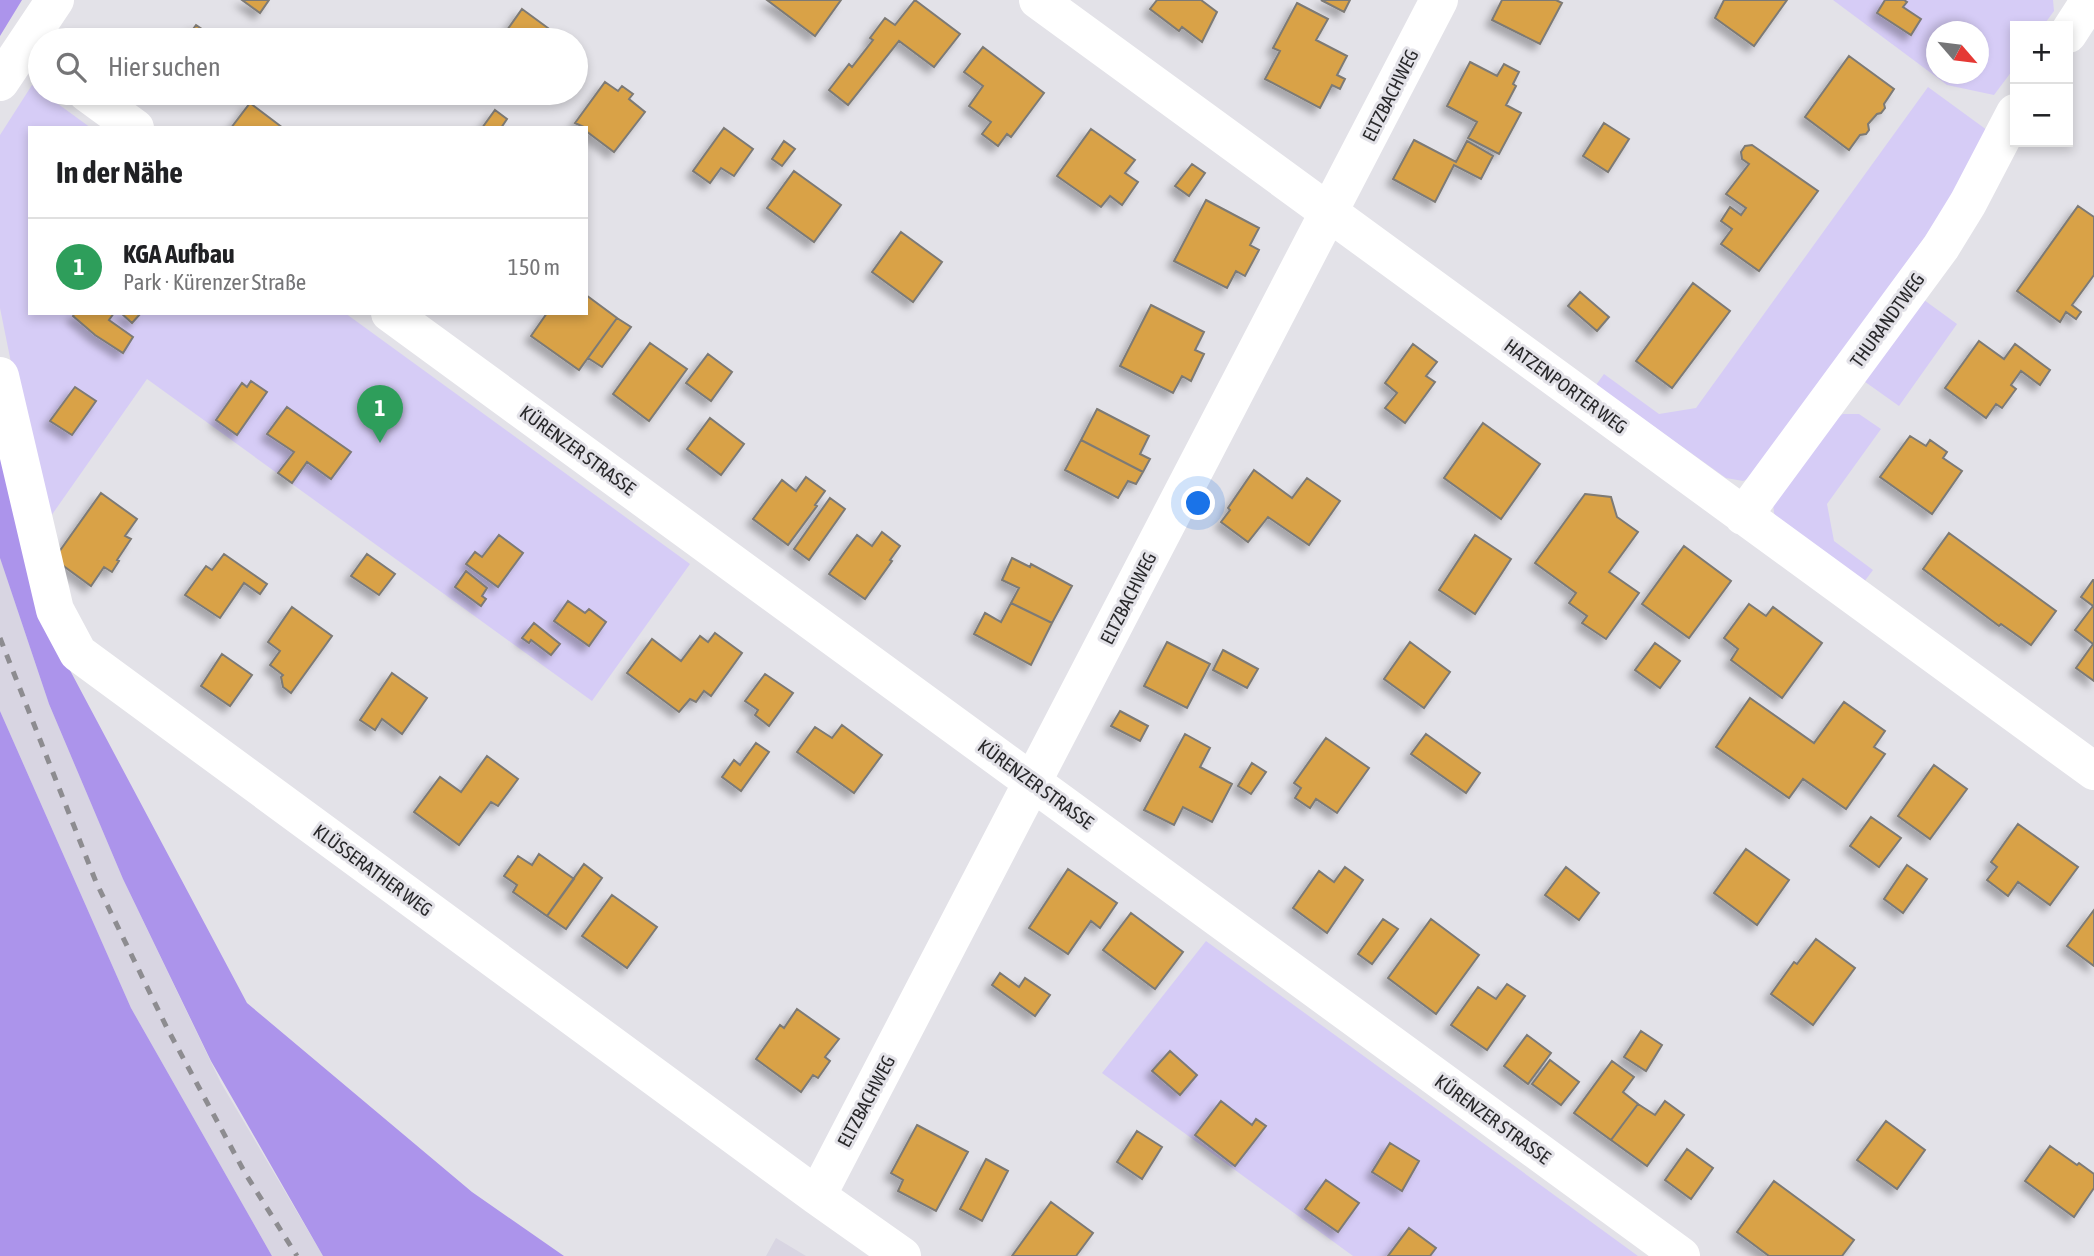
<!DOCTYPE html>
<html lang="de">
<meta charset="utf-8">
<style>
:root{--surface:#fff;--page:#f2f2f2;--text:#202124;--muted:#757577;--line:#e0e0e0;--accent:#111827}
body{margin:0;font-family:"Asap Condensed",sans-serif;background:var(--page);color:var(--text)}
.controls{position:absolute;right:21px;top:21px;display:grid;overflow:hidden;border-radius:0px;box-shadow:0 4px 10px #0003}
.controls button{width:63px;height:63px;display:grid;place-items:center;padding:0;border:0;border-bottom:2px solid var(--line);background:var(--surface);color:var(--text);font:35px sans-serif}
.compass{position:absolute;left:1926px;top:21px;width:63px;height:63px;border-radius:50%;background:var(--surface);box-shadow:0 4px 10px #0003;rotate:118deg}
.you{position:absolute;left:1199px;top:504px;width:24px;height:24px;margin:-18px;border:5px solid #fff;border-radius:50%;background:#1a73e8;box-shadow:0 0 0 10px #1a73e833}
.badge{display:grid;place-items:center;width:46px;height:46px;border-radius:50%;background:var(--accent);color:#fff;font-size:23px;font-weight:700}
.pin{position:absolute;translate:-50% -58px;filter:drop-shadow(0 2px 4px #0008)}
.pin::after{content:'';position:absolute;top:37px;width:24px;height:21px;background:inherit;clip-path:polygon(0 0,100% 0,50% 100%)}
.list{margin:0;padding:0;list-style:none}
h2{display:flex;justify-content:space-between;align-items:center;height:91px;margin:0;padding:0 28px;font-size:30px}
h2 small{font-size:23px;font-weight:400;color:var(--muted)}
.list li{display:grid;grid-template-columns:46px 1fr auto;gap:21px;align-items:center;box-sizing:border-box;height:98px;padding:0 28px;border-top:2px solid var(--line)}
.list b{display:block;font-size:26px;white-space:nowrap}
.list p{margin:0;font-size:23px;white-space:nowrap;color:var(--muted)}
.list em{font-size:23px;font-style:normal;color:var(--muted)}
.icon{flex:none;width:38px;height:38px;fill:none;stroke:currentColor;stroke-width:2;stroke-linecap:round;stroke-linejoin:round}
.map{position:relative;flex:none;width:2094px;height:1256px;overflow:hidden}
.search{position:absolute;background:var(--surface);box-shadow:0 4px 10px #0003;left:28px;top:28px;width:560px;height:77px;display:flex;align-items:center;gap:18px;box-sizing:border-box;padding:0 24px;border-radius:38px;color:var(--muted);font-size:26px}
.panel{position:absolute;background:var(--surface);box-shadow:0 4px 10px #0003;left:28px;top:126px;width:560px;height:189px;border-radius:0px}
.map>svg:first-child{display:block}
.built{fill:#d8d5e2}
.green{fill:#d6ccf6;fill-rule:evenodd}
.forest{fill:#ac94eb}
.building{fill:#d9a246;stroke:#7d7a75;stroke-width:2;filter:url(#shadow)}
.lines{fill:none;stroke-linecap:round;stroke-linejoin:round}
.minor{stroke:#fff;stroke-width:38}
.rail{stroke:#8d8c90;stroke-width:5;stroke-dasharray:9 9;stroke-linecap:butt}
.labels{text-anchor:middle;dominant-baseline:central;stroke-width:6;stroke-linejoin:round;paint-order:stroke}
.street-label{font-size:19px;fill:#28282a;stroke:#e3e2e8}
</style>
<div class="map">
<svg width="2094" height="1256" viewBox="0 0 2094 1256">
<defs>
<filter id="shadow"><feDropShadow dx="-6" dy="6" stdDeviation="3.5" flood-color="#0004"/></filter>
</defs>
<rect width="100%" height="100%" fill="#e3e2e8"/>
<path class="built" d="M0 558 49 704 123 879 221 1083 323 1256H272L131 1008 0 711Z
M776 1238 806 1256H766Z"/>
<path class="green" d="M1833 0H2053L2054 11 2043 26H2015V67L1994 95 1947 85ZM1937 32H1979V74H1937Z
M32 85 91 128H30V313H345L690 564 592 701 147 379 44 526 0 308V135Z
M1928 87 1991 133 1981 159 1752 477 1743 481 1726 478 1596 385 1604 374 1659 414 1696 408Z
M1920 297 1957 324 1899 406 1861 379Z
M1843 414H1859L1881 429 1827 504 1834 541 1873 570 1861 586 1779 525 1774 513 1773 503 1831 421Z
M1206 941 1638 1256H1353L1102 1073Z"/>
<path class="forest" d="M0 0H22L0 36Z
M0 430 64 659 247 1003 472 1192 564 1256H323L211 1061 123 879 49 704 0 558Z
M0 711 131 1008 272 1256H0Z"/>
<path class="building" d="M242 0H269L260 13Z
M767 0H841L815 36Z
M915 0 960 34 934 67 899 41 848 105 829 90 849 64 852 67 873 40 870 38 885 18 895 25Z
M1157 0H1201L1217 12 1202 42 1182 27 1179 31 1150 9Z
M1321 0H1350L1344 12Z
M1502 0H1556L1562 3 1540 44 1492 20Z
M1724 0H1787L1754 46 1715 18Z
M1885 0H1904L1907 2 1903 7 1921 19 1911 35 1877 13Z
M1297 3 1328 19 1316 40 1347 56 1337 75 1345 79 1340 89 1332 85 1320 108 1265 79 1280 51 1273 48Z
M522 9 563 39 562 40H500Z
M196 25 215 38 213 40H185Z
M983 47 1044 93 1011 137 1007 134 998 146 982 134 991 122 969 106 983 86 964 72Z
M1849 56 1894 89 1884 104 1885 108 1881 113 1877 114 1868 124 1869 130 1866 134 1860 135 1849 150 1805 117Z
M1470 62 1497 76 1504 64 1519 72 1513 84 1516 86 1506 105 1521 113 1499 154 1468 138 1477 122 1447 106Z
M605 82 618 91 622 86 633 94 629 99 645 112 614 152 586 131V128L575 123Z
M250 103 283 128H231Z
M495 110 507 119 501 128H482Z
M1604 123 1629 139 1608 172 1583 156Z
M724 128 753 149 734 176 721 168 710 183 693 171Z
M1091 129 1135 160 1125 173 1138 182 1122 205 1110 196 1101 207 1057 176Z
M1414 140 1456 162 1467 141 1493 156 1481 179 1454 165 1435 202 1393 179Z
M784 141 795 149 782 166 772 159Z
M1752 145 1818 191 1759 271 1721 244 1732 229 1721 221 1730 207 1741 215 1746 208 1726 194 1749 164 1742 159 1741 152 1745 146Z
M1192 164 1205 173 1189 196 1175 186Z
M794 171 841 205 814 242 767 208Z
M1206 200 1259 228 1250 245 1259 250 1245 276 1236 271 1227 288 1174 261Z
M2078 206 2094 217V275L2072 305 2081 312 2076 319 2066 312 2060 322 2017 291Z
M901 232 942 262 913 302 872 272Z
M1693 283 1730 311 1672 388 1636 361Z
M1580 292 1609 317 1597 331 1568 306Z
M586 295 617 318 579 370 531 336 547 313H586Z
M1151 305 1204 332 1195 350 1204 354 1191 381 1182 376 1173 393 1120 366Z
M75 313H114L109 320 133 337 123 353 95 335 73 316Z
M121 313H141L132 323Z
M617 318 631 327 602 367 588 358Z
M1979 341 2004 359 2015 344 2050 370 2040 385 2021 371 2011 385 2016 389 2002 408 1996 404 1986 418 1945 388Z
M650 343 687 369 649 421 613 394Z
M1413 344 1437 362 1426 376 1435 382 1405 423 1385 408 1397 393 1385 383Z
M708 354 732 372 711 401 686 383Z
M251 381 267 392 237 435 216 420 242 383 247 387Z
M75 387 96 401 72 435 50 421Z
M287 407 351 452 331 479 307 462 292 483 278 473 294 452 267 434Z
M1097 409 1149 436 1140 454 1150 459 1143 472 1081 440Z
M710 418 744 444 721 475 687 449Z
M1483 423 1540 464 1501 519 1444 478Z
M1910 436 1926 446 1930 440 1947 452 1943 458 1962 471 1932 514 1880 477Z
M1081 440 1143 472 1136 484 1128 481 1118 498 1065 470Z
M1254 470 1292 498 1307 478 1340 501 1309 545 1268 517 1248 542 1221 522 1230 510 1228 508Z
M806 477 825 491 815 505 817 506 788 545 753 519 782 480 796 491Z
M101 493 137 519 125 536 131 539 117 560 119 561 112 572 104 567 91 586 54 559Z
M1585 494 1611 497 1617 517 1638 532 1609 572 1639 593 1606 639 1582 623 1587 616 1569 603 1576 593 1535 563Z
M830 498 845 509 809 560 794 549Z
M882 532 900 546 890 560 892 561 865 599 829 574 857 535 872 546Z
M1949 533 2056 611 2031 645 2001 624 1999 626 1923 569Z
M499 535 523 553 498 587 466 564 475 552 482 557Z
M1475 535 1511 559 1475 614 1439 590Z
M1684 546 1731 581 1689 638 1642 604Z
M224 554 267 584 260 594 244 583 220 618 185 595 206 566 212 570Z
M367 554 395 574 379 595 351 576Z
M1012 558 1030 567 1031 564 1072 586 1052 623 1011 603 1019 588 1002 580Z
M466 571 487 588 482 596 486 599 481 606 455 587Z
M2093 580H2094V681L2076 668 2093 644 2075 630 2093 606 2081 597Z
M568 601 585 613 589 609 606 622 589 646 554 621Z
M1011 603 1052 623 1031 665 974 634 985 613 1001 622Z
M1749 604 1766 616 1773 607 1822 643 1782 698 1731 660 1738 649 1724 638Z
M292 607 332 636 291 693 283 687 281 677 283 675 270 665 280 651 268 642Z
M534 623 560 644 551 655 531 640 529 643 522 638Z
M715 633 742 653 711 696 704 691 696 702 690 699 679 712 627 673 652 639 681 661 700 636 708 642Z
M1167 642 1210 664 1187 708 1144 686Z
M1410 642 1450 672 1424 708 1384 679Z
M1655 643 1680 661 1660 688 1635 670Z
M1223 650 1258 669 1247 688 1213 670Z
M222 654 252 675 230 706 201 686Z
M392 673 427 698 402 734 382 719 375 730 360 720Z
M765 674 793 693 769 726 755 715 758 710 745 701Z
M1750 698 1814 743 1844 702 1885 731 1874 747 1885 754 1846 809 1803 779 1789 798 1716 747Z
M1120 711 1148 726 1140 741 1111 726Z
M842 725 882 755 854 793 797 752 815 727 832 738Z
M1185 734 1210 748 1200 767 1232 784 1212 822 1183 807 1174 825 1144 810Z
M1426 734 1480 773 1466 793 1411 754Z
M1326 738 1369 768 1337 813 1316 799 1310 808 1295 798 1301 788 1294 783Z
M756 743 769 752 741 791 722 777 734 760 740 765Z
M487 756 518 779 498 806 491 802 459 845 414 812 440 777 461 792Z
M1252 763 1266 772 1251 794 1238 786Z
M1934 765 1967 789 1930 839 1898 816Z
M1871 817 1901 838 1879 867 1850 846Z
M2018 824 2078 867 2050 905 2018 882 2008 896 1987 880 1997 867 1991 862Z
M1746 849 1789 880 1757 925 1714 893Z
M539 854 574 879 547 916 513 892 517 885 504 876 518 856 532 865Z
M584 864 602 878 566 929 547 916Z
M1907 865 1927 879 1903 913 1884 899Z
M1345 867 1363 880 1327 933 1293 908 1319 871 1334 882Z
M1566 867 1599 893 1579 920 1545 895Z
M1068 869 1117 903 1100 928 1091 921 1068 954 1029 928Z
M612 895 657 927 627 968 582 936Z
M2094 910V966L2067 946Z
M1131 913 1183 952 1155 989 1103 950Z
M1383 919 1398 929 1372 964 1358 954Z
M1431 919 1479 955 1436 1014 1388 978Z
M1816 939 1855 968 1813 1025 1771 994 1794 962 1797 964Z
M1000 973 1019 987 1025 978 1050 995 1035 1016 992 985Z
M1507 984 1525 996 1487 1050 1451 1025 1478 987 1496 999Z
M797 1009 839 1039 825 1057 830 1061 818 1078 813 1075 801 1092 756 1059 780 1025 784 1028Z
M1641 1031 1662 1045 1646 1071 1624 1057Z
M1527 1035 1551 1053 1528 1084 1504 1066Z
M1170 1051 1197 1075 1180 1095 1152 1071Z
M1550 1060 1579 1082 1561 1105 1532 1084Z
M1612 1061 1634 1077 1623 1092 1638 1104 1611 1140 1574 1113Z
M1221 1101 1252 1125 1256 1119 1266 1126 1235 1166 1195 1135Z
M1665 1101 1684 1115 1647 1166 1611 1140 1638 1104 1655 1115Z
M1886 1121 1925 1150 1897 1189 1857 1160Z
M917 1125 968 1152 936 1211 898 1191 903 1180 891 1173Z
M1137 1131 1162 1147 1142 1179 1117 1162Z
M1390 1143 1419 1161 1402 1191 1372 1172Z
M2050 1146 2077 1165 2079 1163 2094 1174V1188L2074 1217 2025 1181Z
M1687 1149 1713 1168 1691 1199 1665 1180Z
M986 1159 1008 1171 982 1221 960 1209Z
M1326 1180 1359 1203 1338 1232 1305 1209Z
M1774 1181 1854 1240 1842 1256H1769L1737 1232Z
M1051 1202 1093 1233 1076 1256H1012Z
M1409 1228 1436 1248 1430 1256H1388Z"/>
<g class="lines">
<path class="minor" d="M1038 0 2094 771
M2068 34 2090 0
M0 82 55 0
M87 93 135 128
M390 313 1681 1256
M0 376 55 610 78 653 817 1196 902 1256
M1743 516 1941 247 1968 203 2015 113
M817 1196 1439 0"/>
<path class="rail" d="M0 638 96 882 167 1028 245 1173 297 1256"/>
</g>
<g class="labels">
<g class="street-label">
<text transform="translate(1390 95) rotate(-63)">ELTZBACHWEG</text>
<text transform="translate(1887 320) rotate(-54)">THURANDTWEG</text>
<text transform="translate(1566 386) rotate(36)">HATZENPORTER WEG</text>
<text transform="translate(578 450) rotate(36)">KÜRENZER STRASSE</text>
<text transform="translate(1128 598) rotate(-63)">ELTZBACHWEG</text>
<text transform="translate(1036 784) rotate(36)">KÜRENZER STRASSE</text>
<text transform="translate(373 870) rotate(36)">KLÜSSERATHER WEG</text>
<text transform="translate(866 1101) rotate(-62)">ELTZBACHWEG</text>
<text transform="translate(1493 1119) rotate(36)">KÜRENZER STRASSE</text>
</g>
</g>
</svg>
<div class="controls">
<button>+</button>
<button>−</button>
</div>
<svg class="compass" viewBox="-18 -18 36 36"><path d="M0-13l5 13h-10z" fill="#e53935"/><path d="M0 13l5-13h-10z" fill="#757577"/></svg>
<div class="you"></div>
<div class="pin badge" style="left:380px;top:443px;background:#2e9e5b">1</div>
<div class="search"><svg class="icon" aria-label="search" viewBox="0 0 24 24"><circle cx="10" cy="10" r="6"/><path d="M15 15l6 6"/></svg>Hier suchen</div>
<section class="panel">
<h2>In der Nähe<small></small></h2>
<ul class="list">
<li><span class="badge" style="background:#2e9e5b">1</span><div><b>KGA Aufbau</b><p>Park · Kürenzer Straße</p></div><em>150 m</em></li>
</ul>
</section>
</div>
